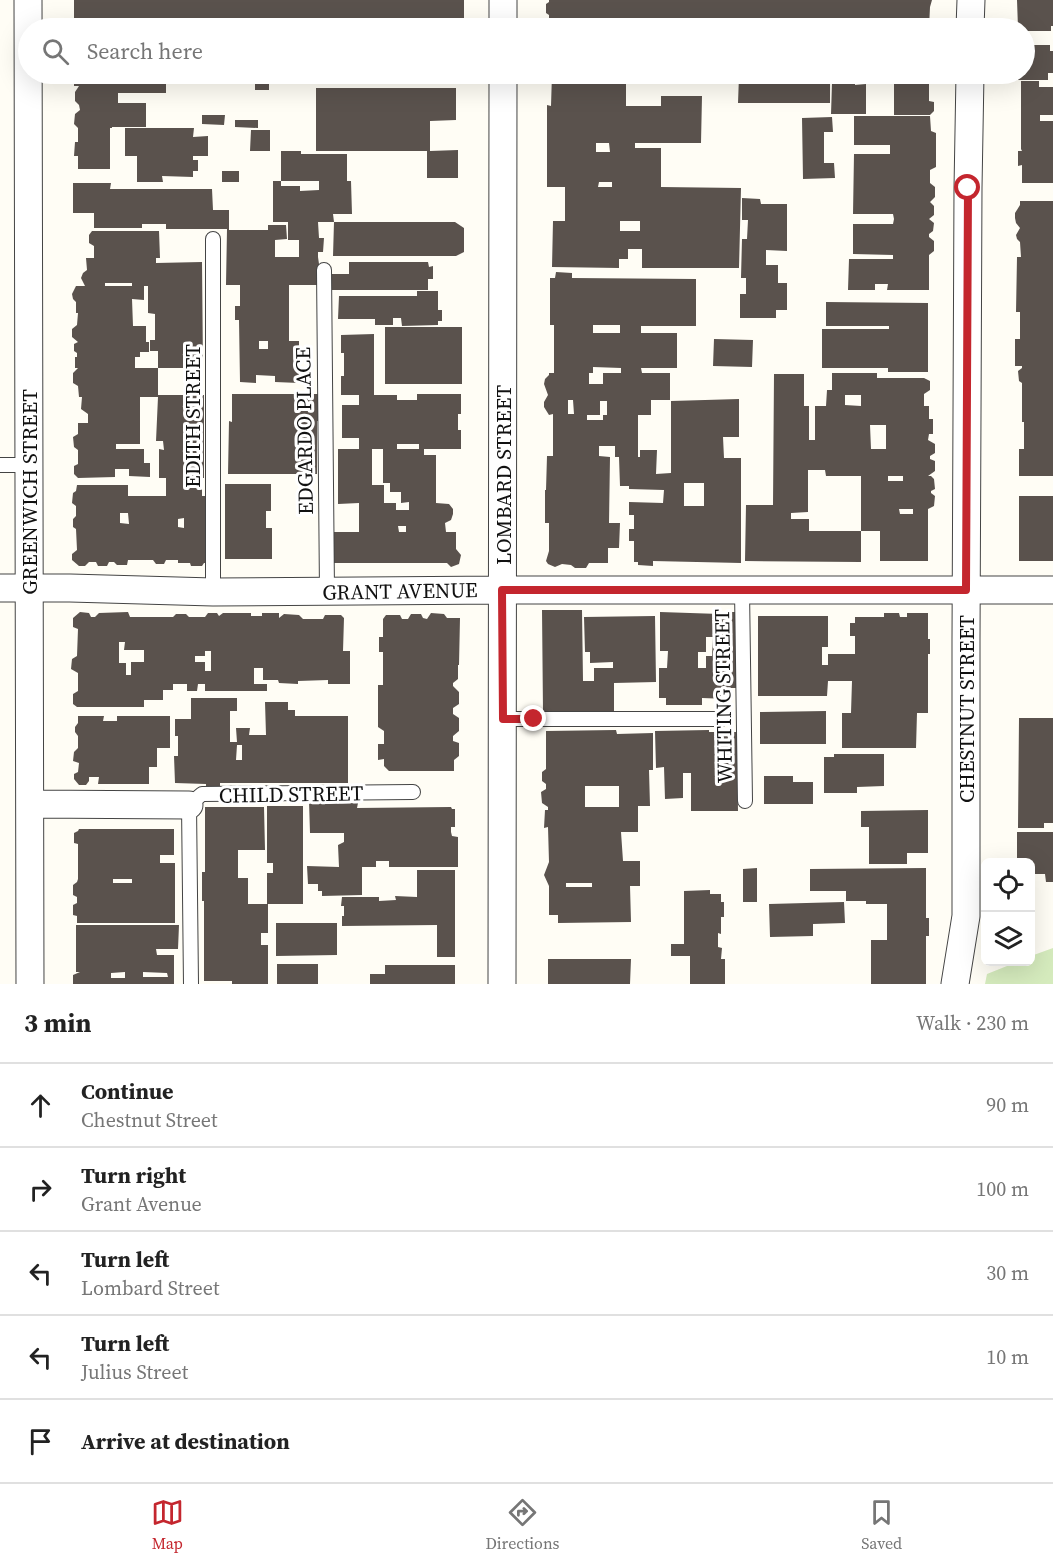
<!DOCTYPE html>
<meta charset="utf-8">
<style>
:root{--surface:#fff;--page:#f6f6f6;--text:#222;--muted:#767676;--line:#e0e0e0;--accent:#c4262e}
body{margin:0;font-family:"Source Serif 4",serif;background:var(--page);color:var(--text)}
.controls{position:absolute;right:18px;bottom:18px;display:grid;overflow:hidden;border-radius:9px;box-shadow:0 6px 24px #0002}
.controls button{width:54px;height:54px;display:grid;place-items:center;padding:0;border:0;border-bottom:2px solid var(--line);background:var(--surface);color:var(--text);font:30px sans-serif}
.stop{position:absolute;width:18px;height:18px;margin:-14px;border:4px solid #c4262e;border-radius:50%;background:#fff}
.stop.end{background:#c4262e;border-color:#fff;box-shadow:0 2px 6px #0008}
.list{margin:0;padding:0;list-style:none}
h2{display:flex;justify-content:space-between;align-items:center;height:78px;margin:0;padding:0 24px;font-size:26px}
h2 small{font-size:20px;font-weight:400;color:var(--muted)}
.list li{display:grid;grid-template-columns:39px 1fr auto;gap:18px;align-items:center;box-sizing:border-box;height:84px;padding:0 24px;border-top:2px solid var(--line)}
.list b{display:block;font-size:22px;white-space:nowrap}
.list p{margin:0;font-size:20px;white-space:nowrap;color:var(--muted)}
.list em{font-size:20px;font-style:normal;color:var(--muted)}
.icon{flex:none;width:33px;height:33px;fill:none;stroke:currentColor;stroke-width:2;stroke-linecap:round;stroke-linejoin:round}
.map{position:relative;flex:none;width:1053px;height:984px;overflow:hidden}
.search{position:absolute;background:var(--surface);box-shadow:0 6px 24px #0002;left:18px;right:18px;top:18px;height:66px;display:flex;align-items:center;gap:15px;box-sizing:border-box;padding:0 21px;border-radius:33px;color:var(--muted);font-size:22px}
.sheet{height:498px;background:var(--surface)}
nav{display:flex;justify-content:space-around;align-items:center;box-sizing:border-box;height:84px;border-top:2px solid var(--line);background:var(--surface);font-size:16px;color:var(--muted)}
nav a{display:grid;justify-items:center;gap:3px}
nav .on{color:var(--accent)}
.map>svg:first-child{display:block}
.green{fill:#d5ebbd}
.building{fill:#5a524d;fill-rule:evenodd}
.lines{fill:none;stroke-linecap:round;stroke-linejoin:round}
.lane-casing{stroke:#444;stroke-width:16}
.street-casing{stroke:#444;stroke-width:29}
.lane{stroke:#fff;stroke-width:14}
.street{stroke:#fff;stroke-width:27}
.route{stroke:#c4262e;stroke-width:8}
.labels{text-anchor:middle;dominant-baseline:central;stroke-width:6;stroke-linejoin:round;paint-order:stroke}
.street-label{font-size:21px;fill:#111;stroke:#fff}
</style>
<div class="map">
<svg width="1053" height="984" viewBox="0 0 1053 984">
<rect width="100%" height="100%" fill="#fffdf5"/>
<path class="green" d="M1053 948V984H985L987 974 1017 962H1030L1031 956Z"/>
<path class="building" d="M74 0H464V28H406V25H398V28H370V27H364V28H310V27L302 26V28H74Z
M549 0H932L930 7 929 28H549V15L546 13V4L549 2Z
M1017 0H1053V26H1051V31H1024V28H1018Z
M1024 45H1050V51H1053V73H1048V80H1018V74H1024Z
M74 74H166V93H118V103H146V127H112V128H110V169H78V156H74L75 142H78V128L74 124 75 114 80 110 79 105 75 101V92L79 86H74Z
M222 74H234V77H223Z
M251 74H269V90H255V77H251Z
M552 74H626V106H661V96H702L701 143H635V148H661V187L741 188 739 268H642V249H628V259H619V268L552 267 553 221H565V187H547V105L551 106ZM596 143H609L610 152H596ZM599 182H612V187H598ZM620 221H640V231H620Z
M636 74H655V80H637Z
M702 74H830V103H738L739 76 702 77Z
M864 74H933V79L929 81V101L934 102V111L930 115H894V82H864Z
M835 77H855V85L866 84V114H831L832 84H835Z
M1021 81H1039V87H1053V115H1040V121H1053V183H1022V165L1018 166V151H1022L1021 149Z
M316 88H456V120L430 121V151L458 150V178H427V151H316Z
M202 115H225L224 125 202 124Z
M854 116H930L931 131 936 133V167L930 170V183L935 187V197L930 202 934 206V215L929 219 934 223 933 231 929 234V237L934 241V251L929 255V290H887L888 284H875V290H848L849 259H893V255L853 254V224H893L894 219 893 214H853L854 154H890V145H854Z
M832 117 833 132H824V163H834L835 178 803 179 802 118Z
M235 120H258V128L235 127Z
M125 128H194L193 137 208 136V156H193V160H198V171H193V177L162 176 163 182H137V156H125Z
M251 130H270V151H250Z
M281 151H301V154H347V181H351L352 214H333L334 222H455L464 228V252L456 256H333L334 222H318L319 238H324L323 252H318V257L322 285H289V341H299V383L275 382V376L256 375V383L240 382 239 320H235V306H240V285H226L227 229H166V224H142V228H94V213H73V183H111L110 189H212L213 210H229V230H268V225H286L287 239 275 240V257H299V240H288V222H273V181H281V186H300V191L319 190V181H281ZM259 341H268V349H259Z
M222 171H239V182H222Z
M742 198 760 199 761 204H787V251L766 250V265H778V283H787V310H776V318H740V294H746V278H741L742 239H747L748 220H742Z
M1020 201H1053V476H1019V449H1024V422H1022V383L1019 381 1018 371 1022 368V366H1015V339H1020V312H1016L1017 257H1021L1020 242 1017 239 1016 235 1020 228 1016 223 1015 218V213L1020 205Z
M92 231H159L160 258H156V263L202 262 203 368H158V351H150V340H155V314L148 313V286H144V300L132 299 133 326H146V342H149V352H140V357H135V368H158V395H204V478H202V496H206V563H204L202 566H191L190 563H178V560H166L164 564H156L153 560H128L127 565H117L114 562H109L107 566H98L96 562H89L85 566H79L72 560V554L77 550 76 529 73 527V519L76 516V506L72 503 73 493 76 491 77 485H128V496H166V478H159V449L164 450 163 441H156L158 397H140V444H116V449H144V463H150V477L129 476V469H115V477L78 478 74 474V466L78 464V450L74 447 73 437 78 434V423H88V414L81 409 82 397H79L78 386 73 383V373L78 368H75V357H77V353L74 351V344L78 342 72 337V329L77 325 78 313H76V302L73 299 72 294 76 286H85L81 278 83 273 87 270 86 258H94V246L89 243V235ZM105 283H132V286H105ZM120 513H128L129 524 120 523ZM184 518V528L178 527V519Z
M349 262H428L429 267 433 266V279H428V290H331V274H349Z
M556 272 572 273V278L696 279V326H641V333H677V368H641L642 373H670V400H651V415H638V457H640V450H657L656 474 671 473V401L739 399V437H723L724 458H741V563L653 561V566L638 565V562H634V541H629V529H634V515H629V502L663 503 664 490 629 489V486H620L619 457H615V446H599V456L610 457 609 523H620L619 548H608V563H589L586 568H575L571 565 562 564 555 567 548 564 546 561 549 551V523H545V490H546L547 456H553V414L549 415 544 407V402L548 395 544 384 545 379 549 375V373H554V325H550V278H555ZM593 325H620V333H593ZM593 367 621 368V373H603V384H589V373H593ZM568 400H573L574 414H568ZM600 401H607V415H603V420H587V415H600ZM684 483H704V506H684Z
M417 291H438V310H442V321H438V325L402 326 401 318H393V325H375V319H338L339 296H417Z
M826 302 928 303V372H888V368H822V329H889V326H826Z
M385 327H462V384H385Z
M374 334V395H397V400H417V394H461V414H458V430H461V449H424V455H436V503L449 504 453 509V514L451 520 445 523 446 532H456V549L461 555 459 564 451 567 447 563H332V532H359V503L338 504V449H359V438H342V405H359V395H341V376H344V353H341V335ZM397 444H419V449H397ZM372 449H383V483H390V492H401V503L409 502V510H396V503H384V485H372ZM398 526H406V532H399Z
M714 339 753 340 752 367 713 366Z
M832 373H877V378H924L930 381V390L924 394V406H929V419H933V434H929L928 440 935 444V453L930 456V459L935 461V471L928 476H931L934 479 935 489 931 491V493L935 496 934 506 928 509V561H880V531H861V476H826L825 470H808V512L791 513V519H809V531H861V562L745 561 746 505H773L774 374H804V406H809V440H815V406H826L827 390H832ZM845 395H861V406L845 405ZM870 425H886V449H871ZM888 476H903V481H888ZM899 509H913V514H900Z
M232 394H320V421H317V474H228L229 421 232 422Z
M225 484H271V511H266V528H272V559H225Z
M1019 496H1053V561H1019Z
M542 610H582L583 681H594V668H613V662L590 663V652H585L584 617 655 616 656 682 614 683V711L543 712Z
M80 612 89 613 91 617H95L99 613 128 612 130 617H173L176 614H186L189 617H205L208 613H217L219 616 223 613H251V616H262V613H279V618L284 614 299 615 303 619H323L325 615H341L344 618 343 651H350V684H328V680L298 681V684L279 683 278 680H263V668H254V684H267V691H205V684H198L197 691H187V684H173V690H163V700H144V707H77L73 704V694L78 691V673L71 669 72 659 77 656 78 629 73 627V618ZM119 642H125L124 650H144V662H131V675H126V663H119ZM205 651H211V671H205V662H195V656H205Z
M660 612 720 614V612H737L736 688H728V699L702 698V705H666V698H659V668H667L668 651H660ZM706 637H713L712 656H706V668H698V652H706Z
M431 613 444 614 447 618H460L459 665H458V679L453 683V686L459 692V704L453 708V714L459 718V731L453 736V741L459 743V756L454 760V771H389L384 766V759L378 760V744H384V731L378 727V685H383V652H379V637H383V619L386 615H400L402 619H408L411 614H421L423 618 427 619Z
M884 613H899L900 617H907V613H928V639H930V654H928V713H917L916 748H842V713H851L852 681H828L827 696H758V616H828V647H822V665H828V654H855V636H850V623H855V617H884Z
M191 698H237V711H230V742H237L236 728H250L249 735H266L265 702H288V710H295V716H348V783H220V787L206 788V784L175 783 174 756H178V736H175V719H191ZM237 745H242V760H236Z
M826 711V744H760V712Z
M78 716H104L103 721H117V716H170V748H157V767H149V784H98L99 777H89V781L86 785H79L74 779V774L78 772 79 763 73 761 74 752 78 748V736L75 732V727L78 723Z
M1019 718H1053V823H1044V828H1018Z
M616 730 617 734 653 733V770H649L650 806H638V832H621L623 861H640V886H630L631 922 558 923V915H549V886L544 875 549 862 548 827 544 828 545 810H548V807L542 803 541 792 546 789V784L542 781V772L546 769V731ZM585 786H619V807H585ZM566 883H592V887H566Z
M709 730V732H737L738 811H691V773H683V798L665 799 664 767 656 768 655 731Z
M834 754H884V786L857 787V793H824V757H834Z
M764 776H793V782H813V804H764Z
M309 801H328V803H358L357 808 451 807 452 809H455V827H451V832L452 836 458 837V867H389V861H376V867H362V895L322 896V891H318V884H308L307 866 339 867 338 845 344 842V833H310Z
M267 806H303V904H268V933H261V945H268V984H232V981H204V901H202V872H205V807H264L265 850H238V878H248V904H267V873H273V863H267Z
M928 810V853H907V864H869V827H861V811Z
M79 829H174V855H160V863H175V923H77V916L73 915V905L77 903V897L73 895V885L77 882 78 879V844L74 843V833L78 831ZM113 879H132V883H113Z
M1017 832H1053V882H1046L1045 874H1030V862H1017Z
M757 868V902H743V869Z
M926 868V918H929V936H926V984H871V940H887V904H866V901H846V891H810V869Z
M417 870H455V957H437V925L342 926V916H344V906H341L342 897H379V901L396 900 395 896 417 897Z
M710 890V894H721V902H724V917H721V934L718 933V947L722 948 721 959H725V984H690V956H671V944H684V891Z
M844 902 845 923 813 924V936L770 937 769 904Z
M276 923H337V955L276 956Z
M76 925H179L178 949H156L157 955H174V984H73V975L80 972H76ZM125 972V978H111V973ZM143 972 167 973 168 977H143Z
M548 959H631L630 984H548Z
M277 964H318V984H277Z
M385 965H455V984H370V974H385Z"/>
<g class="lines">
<defs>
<path id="lane" d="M324 270 327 591
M0 465H29
M742 590 745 801
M213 592V239
M503 719H721
M191 984 189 805 202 794 413 792"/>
<path id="street" d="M28 0 30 984
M503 28V0
M970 28 971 0
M0 588H70L213 592 502 590H1053
M30 804 189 805
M502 984 503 74
M955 984 966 916V639L968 188 970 74"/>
</defs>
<use href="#lane" class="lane-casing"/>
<use href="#street" class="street-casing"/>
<use href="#lane" class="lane"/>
<use href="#street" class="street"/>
</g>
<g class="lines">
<path class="route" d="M534 719H503L502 590H966L968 188"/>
</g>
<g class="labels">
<g class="street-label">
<text transform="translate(192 416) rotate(-90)">EDITH STREET</text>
<text transform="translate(304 431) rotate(-91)">EDGARDO PLACE</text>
<text transform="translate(503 475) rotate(-90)">LOMBARD STREET</text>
<text transform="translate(29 492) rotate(-90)">GREENWICH STREET</text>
<text transform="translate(400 591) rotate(-1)">GRANT AVENUE</text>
<text transform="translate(723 696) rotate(-91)">WHITING STREET</text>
<text transform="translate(966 709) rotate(-90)">CHESTNUT STREET</text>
<text transform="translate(291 794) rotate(-1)">CHILD STREET</text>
</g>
</g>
</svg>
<div class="controls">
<button><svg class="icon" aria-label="locate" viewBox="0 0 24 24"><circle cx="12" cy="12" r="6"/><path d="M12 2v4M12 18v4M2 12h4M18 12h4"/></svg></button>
<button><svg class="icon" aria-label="layers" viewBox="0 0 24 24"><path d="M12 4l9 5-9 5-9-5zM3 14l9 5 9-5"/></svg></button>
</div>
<div class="stop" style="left:968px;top:188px"></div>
<div class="stop end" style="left:534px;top:719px"></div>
<div class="search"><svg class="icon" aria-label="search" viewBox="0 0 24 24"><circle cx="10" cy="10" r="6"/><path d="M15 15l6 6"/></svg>Search here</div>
</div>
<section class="sheet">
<h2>3 min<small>Walk · 230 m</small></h2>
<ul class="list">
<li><svg class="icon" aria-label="ahead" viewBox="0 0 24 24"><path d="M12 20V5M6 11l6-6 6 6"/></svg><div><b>Continue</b><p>Chestnut Street</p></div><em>90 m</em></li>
<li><svg class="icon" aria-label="right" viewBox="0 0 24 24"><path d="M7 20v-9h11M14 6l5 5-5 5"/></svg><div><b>Turn right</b><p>Grant Avenue</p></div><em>100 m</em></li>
<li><svg class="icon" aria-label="left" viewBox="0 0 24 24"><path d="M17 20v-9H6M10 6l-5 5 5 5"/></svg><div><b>Turn left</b><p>Lombard Street</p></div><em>30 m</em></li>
<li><svg class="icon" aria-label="left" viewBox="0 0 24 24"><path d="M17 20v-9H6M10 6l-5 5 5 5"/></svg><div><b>Turn left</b><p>Julius Street</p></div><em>10 m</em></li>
<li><svg class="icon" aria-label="arrive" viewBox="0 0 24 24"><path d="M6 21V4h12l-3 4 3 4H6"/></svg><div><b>Arrive at destination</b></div></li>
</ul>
</section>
<nav>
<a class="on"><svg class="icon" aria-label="map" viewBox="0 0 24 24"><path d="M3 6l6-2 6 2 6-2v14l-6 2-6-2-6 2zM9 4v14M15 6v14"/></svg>Map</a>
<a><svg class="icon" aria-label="directions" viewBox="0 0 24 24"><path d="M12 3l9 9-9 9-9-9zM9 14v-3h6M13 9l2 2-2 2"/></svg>Directions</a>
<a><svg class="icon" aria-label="saved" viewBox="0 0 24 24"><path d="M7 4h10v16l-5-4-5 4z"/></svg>Saved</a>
</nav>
